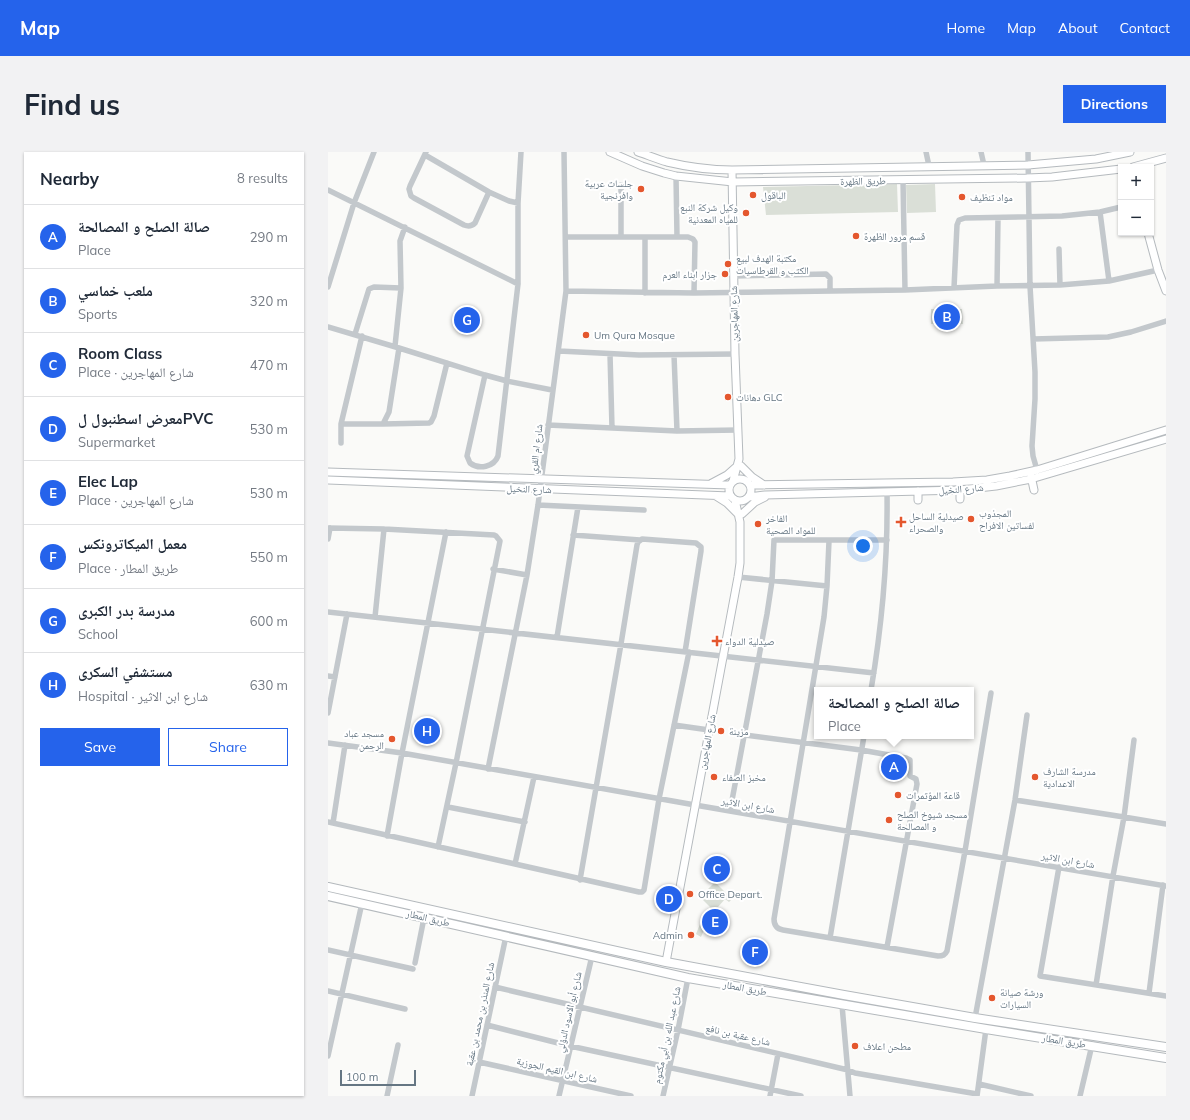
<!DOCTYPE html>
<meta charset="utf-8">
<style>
:root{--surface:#fff;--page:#f2f2f3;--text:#1f2937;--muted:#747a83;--line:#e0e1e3;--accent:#2563eb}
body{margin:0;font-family:Mulish,"Noto Naskh Arabic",sans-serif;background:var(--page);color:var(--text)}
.controls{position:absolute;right:12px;top:12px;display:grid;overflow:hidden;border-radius:0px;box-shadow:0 1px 3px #0004}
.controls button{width:36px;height:36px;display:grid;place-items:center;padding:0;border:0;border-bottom:1px solid var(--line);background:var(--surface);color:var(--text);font:20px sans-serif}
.scale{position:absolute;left:12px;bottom:10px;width:76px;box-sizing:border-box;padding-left:4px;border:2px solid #657683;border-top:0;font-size:11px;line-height:14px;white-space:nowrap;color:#657683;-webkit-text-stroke:3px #fff;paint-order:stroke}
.you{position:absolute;left:535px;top:394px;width:14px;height:14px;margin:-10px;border:3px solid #fff;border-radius:50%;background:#1a73e8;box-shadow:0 0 0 6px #1a73e833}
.badge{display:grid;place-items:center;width:26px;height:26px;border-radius:50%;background:var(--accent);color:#fff;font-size:13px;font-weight:700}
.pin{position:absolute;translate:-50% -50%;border:2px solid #fff;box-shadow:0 1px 4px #0006}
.popup{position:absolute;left:486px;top:535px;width:160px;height:52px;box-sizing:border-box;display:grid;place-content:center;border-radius:0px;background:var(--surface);filter:drop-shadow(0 1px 3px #0005);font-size:13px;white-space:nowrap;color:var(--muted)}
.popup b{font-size:15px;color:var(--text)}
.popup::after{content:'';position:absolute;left:50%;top:100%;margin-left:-8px;border:8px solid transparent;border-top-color:var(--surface)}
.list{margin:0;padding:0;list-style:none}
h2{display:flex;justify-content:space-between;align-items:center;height:52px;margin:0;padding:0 16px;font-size:17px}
h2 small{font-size:13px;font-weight:400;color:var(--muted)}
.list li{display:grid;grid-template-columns:26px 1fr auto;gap:12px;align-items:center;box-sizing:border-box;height:64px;padding:0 16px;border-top:1px solid var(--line)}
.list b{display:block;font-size:15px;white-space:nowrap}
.list p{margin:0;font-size:13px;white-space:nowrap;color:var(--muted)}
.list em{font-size:13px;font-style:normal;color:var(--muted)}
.actions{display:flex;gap:8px;padding:12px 16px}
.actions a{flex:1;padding:9px 0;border:1px solid var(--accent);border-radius:0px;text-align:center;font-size:14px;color:var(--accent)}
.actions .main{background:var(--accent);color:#fff}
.map{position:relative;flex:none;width:838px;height:944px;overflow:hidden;border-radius:0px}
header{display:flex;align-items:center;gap:24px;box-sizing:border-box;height:56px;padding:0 20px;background:var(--accent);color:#fff}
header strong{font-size:19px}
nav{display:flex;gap:22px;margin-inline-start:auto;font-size:14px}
.intro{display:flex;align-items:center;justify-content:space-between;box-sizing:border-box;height:96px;padding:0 24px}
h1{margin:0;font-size:28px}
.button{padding:10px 18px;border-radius:0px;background:var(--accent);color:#fff;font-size:14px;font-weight:700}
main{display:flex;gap:24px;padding:0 24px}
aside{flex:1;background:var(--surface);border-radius:0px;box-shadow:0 1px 3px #0004}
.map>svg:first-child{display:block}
.green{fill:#dadfd7}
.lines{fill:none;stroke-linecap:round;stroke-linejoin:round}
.major-casing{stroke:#b5babe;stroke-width:9}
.highway-casing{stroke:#b4b9bd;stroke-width:10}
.minor{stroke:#c3c8cc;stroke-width:5.5}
.major{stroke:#fff;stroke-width:7}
.highway{stroke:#fff;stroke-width:8}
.poi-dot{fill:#e4572e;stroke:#fff;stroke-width:1.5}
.labels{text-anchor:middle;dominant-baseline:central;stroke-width:4;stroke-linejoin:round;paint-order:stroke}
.street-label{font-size:10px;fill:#657683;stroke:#fff}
.poi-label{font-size:10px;fill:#657683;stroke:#fff;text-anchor:start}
</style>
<header>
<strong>Map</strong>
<nav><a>Home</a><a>Map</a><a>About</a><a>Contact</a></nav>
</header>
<div class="intro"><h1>Find us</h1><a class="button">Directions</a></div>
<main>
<aside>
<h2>Nearby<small>8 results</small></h2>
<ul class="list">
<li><span class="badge">A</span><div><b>صالة الصلح و المصالحة</b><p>Place</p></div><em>290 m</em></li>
<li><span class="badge">B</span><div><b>ملعب خماسي</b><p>Sports</p></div><em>320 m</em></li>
<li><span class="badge">C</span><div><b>Room Class</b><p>Place · شارع المهاجرين</p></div><em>470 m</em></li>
<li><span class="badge">D</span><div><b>معرض اسطنبول لPVC</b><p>Supermarket</p></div><em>530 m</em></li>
<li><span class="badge">E</span><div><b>Elec Lap</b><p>Place · شارع المهاجرين</p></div><em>530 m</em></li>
<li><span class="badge">F</span><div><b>معمل الميكاترونكس</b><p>Place · طريق المطار</p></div><em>550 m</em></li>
<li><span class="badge">G</span><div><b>مدرسة بدر الكبرى</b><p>School</p></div><em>600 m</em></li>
<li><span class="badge">H</span><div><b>مستشفي السكرى</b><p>Hospital · شارع ابن الاثير</p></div><em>630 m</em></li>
</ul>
<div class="actions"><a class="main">Save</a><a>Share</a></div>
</aside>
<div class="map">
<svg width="838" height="944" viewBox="0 0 838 944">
<rect width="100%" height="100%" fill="#fafaf8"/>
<path class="green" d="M569 32 570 60 438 63 435 35Z
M607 32 608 60 579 61 578 33Z
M603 157H634L635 172H603Z
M387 730 404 747 401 750 397 747 390 755 394 759 390 763 372 745Z
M379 770 391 780 376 778 373 785 368 782 372 772 377 774Z"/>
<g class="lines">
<defs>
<path id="major" d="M282 0 314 14 336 21 348 24 405 30 699 26 724 25 793 17
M310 0C319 3 329 7 339 10 360 15 382 18 404 18L700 13 768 7 802 0
M805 15 838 6
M404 18 407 202 411 307 405 329
M820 81 830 118 838 139
M413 314 424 325 436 333
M0 320 402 333
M703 324 706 338
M401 338a11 11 0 1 1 22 0a11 11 0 1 1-22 0Z
M0 328 402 344
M384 331 399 323 408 315
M422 333 625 330 659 328 682 324 709 318 838 278
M632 338V347
M590 339V348
M388 344 399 351 410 362
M421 345 437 343 632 338 668 334 703 327 838 287
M414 362 427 350 437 345
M338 810 410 425 412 411V370L407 348"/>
<path id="highway" d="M0 735 338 810 516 843 647 866 838 895
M0 744 360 826 658 877 838 906"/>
</defs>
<use href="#major" class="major-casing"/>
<use href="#highway" class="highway-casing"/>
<path class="minor" d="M98 0 82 34 81 37 83 44 86 46 136 73C141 75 144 74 147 71L161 40
M598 0 601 14
M653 0 656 13
M700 0 702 134 707 220V247L704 294 705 304 709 318
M97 3 161 40 181 49 190 51
M348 24 349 85
M575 28 577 138
M0 38 190 132
M772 60 781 129
M238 85H360L365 87 367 90 366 141
M293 85V33
M317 85V141
M731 97 732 133
M406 124 498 122 502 126V139
M669 134 670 66
M0 135 26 51 46 0
M626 136 629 73 631 68 637 66 734 64 772 60 793 55
M238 139 366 141 577 138 669 134 732 133 781 129 830 118
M0 175 71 196 157 223 179 229 224 238
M27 182 41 137 46 135 73 136
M705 187 780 185 803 180 838 169
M67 194 73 136 72 89 77 75
M231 199 311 203 407 202
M282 202 284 276
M346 203 349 279
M157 223 139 304 142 311C151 318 166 315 170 304L190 132V51L193 0
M13 272H55L61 260 71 196
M55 272 101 271 103 270 106 264 119 211
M220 273 349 279 410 278
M13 291V272L34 184
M210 353 316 358
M0 376 56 377 166 383 168 384 172 389 128 611 110 695
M245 383 312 388
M0 387 2 376
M165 417 199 423
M410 425 499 434 501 389
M499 434 496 465 446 767C446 773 449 777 455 778L610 804C615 804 617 803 619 799L637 699 663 541
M0 460 546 521
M47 465 56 377
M229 485 250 355
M0 524 7 525
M543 538C554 473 560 406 559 340
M0 561 19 462
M346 573 381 578
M417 583 533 598 578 606 582 608V624L588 627 589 632 559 795
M0 591 74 601 367 653 838 734
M160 617 199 423 210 353 238 139 236 0
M687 648 796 665 838 672
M120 655 197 670
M402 659 439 462 444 429 446 388H559
M0 670 187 712 206 625
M5 671 17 593
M59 684 74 601 118 380
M187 712 311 740H314L316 738 331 647 361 500
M731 715 712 824 838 844
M252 728 293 492 309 393 310 390 314 387 368 391 373 395V399L357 500
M502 786 536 584
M0 798 85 817
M87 811 96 766
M768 833 785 724 796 665 806 588
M167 835 520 918 527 921 649 942
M0 839 77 857
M821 841 835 733
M514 853 522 944
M647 866 687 648 699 563
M159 873 242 894 473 944
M0 904 34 751
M151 910 303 944
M651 932 703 944
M59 944 70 893
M144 944 178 784
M231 944 264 804
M335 944 350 878 360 826
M442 944 450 902
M649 944 658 877
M752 944 764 893"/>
<use href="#major" class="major"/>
<use href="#highway" class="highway"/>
</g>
<g class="poi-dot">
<circle cx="313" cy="37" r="4"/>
<circle cx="425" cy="43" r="4"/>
<circle cx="634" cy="45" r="4"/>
<circle cx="418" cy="61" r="4"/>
<circle cx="528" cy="84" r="4"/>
<circle cx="400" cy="112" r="4"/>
<circle cx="397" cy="122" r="4"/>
<circle cx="258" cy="183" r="4"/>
<circle cx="400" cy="245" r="4"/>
<circle cx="643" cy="367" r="4"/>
<path d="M571 364h4v4h4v4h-4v4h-4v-4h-4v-4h4z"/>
<circle cx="430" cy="372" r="4"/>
<path d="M387 483h4v4h4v4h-4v4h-4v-4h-4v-4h4z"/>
<circle cx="393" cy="579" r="4"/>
<circle cx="64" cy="587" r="4"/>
<circle cx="386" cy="625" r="4"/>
<circle cx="707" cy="625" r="4"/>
<circle cx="570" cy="643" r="4"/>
<circle cx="561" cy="668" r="4"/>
<circle cx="362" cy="742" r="4"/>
<circle cx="363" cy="783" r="4"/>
<circle cx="664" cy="846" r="4"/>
<circle cx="527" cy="894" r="4"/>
</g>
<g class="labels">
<g class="street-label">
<text transform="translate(535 29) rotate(-1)">طريق الظهرة</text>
<text transform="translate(406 162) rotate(-91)">شارع المهاجرين</text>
<text transform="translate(208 297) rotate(-83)">شارع ام القري</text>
<text transform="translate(201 337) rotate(2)">شارع النخيل</text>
<text transform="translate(633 337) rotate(-4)">شارع النخيل</text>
<text transform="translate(379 590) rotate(-79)">شارع المهاجرين</text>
<text transform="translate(420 653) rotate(10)">شارع ابن الاثير</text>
<text transform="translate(740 708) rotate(10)">شارع ابن الاثير</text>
<text transform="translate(100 766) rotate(13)">طريق المطار</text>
<text transform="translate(417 836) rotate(10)">طريق المطار</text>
<text transform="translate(241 860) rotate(-77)">شارع أبو الاسود الدؤلي</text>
<text transform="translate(152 862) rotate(-78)">شارع المنذر بن محمد بن عقبة</text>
<text transform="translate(339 883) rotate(-78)">شارع عبد الله بن أبي مكتوم</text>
<text transform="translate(410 883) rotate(13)">شارع عقبة بن نافع</text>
<text transform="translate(736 889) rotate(9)">طريق المطار</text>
<text transform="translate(229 918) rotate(13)">شارع ابن القيم الجوزية</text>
</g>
<g class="poi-label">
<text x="305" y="31" text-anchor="end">جلسات عربية<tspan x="305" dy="12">وافرنجية</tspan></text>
<text x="433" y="43">الباقول</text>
<text x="642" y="45">مواد تنظيف</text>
<text x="410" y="55" text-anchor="end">وكيل شركة النبع<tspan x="410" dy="12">للمياه المعدنية</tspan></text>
<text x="536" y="84">قسم مرور الظهرة</text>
<text x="408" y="106">مكتبة الهدف لبيع<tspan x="408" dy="12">الكتب و القرطاسيات</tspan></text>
<text x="389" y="122" text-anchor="end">جزار ابناء العرم</text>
<text x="266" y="183">Um Qura Mosque</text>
<text x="408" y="245">دهانات GLC</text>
<text x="651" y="361">المجذوب<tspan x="651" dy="12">لفساتين الافراح</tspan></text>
<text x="581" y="364">صيدلية الساحل<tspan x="581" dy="12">والصحراء</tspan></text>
<text x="438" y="366">الفاخر<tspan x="438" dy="12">للمواد الصحية</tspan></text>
<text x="397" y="489">صيدلية الدواء</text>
<text x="401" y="579">مزينة</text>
<text x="56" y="581" text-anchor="end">مسجد عباد<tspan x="56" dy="12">الرحمن</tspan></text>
<text x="715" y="619">مدرسة الشارف<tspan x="715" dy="12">الاعدادية</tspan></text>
<text x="394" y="625">مخبز الصفاء</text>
<text x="578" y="643">قاعة المؤتمرات</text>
<text x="569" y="662">مسجد شيوخ الصلح<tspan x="569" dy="12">و المصالحة</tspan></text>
<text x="370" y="742">Office Depart.</text>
<text x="355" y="783" text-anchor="end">Admin</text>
<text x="672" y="840">ورشة صيانة<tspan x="672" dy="12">السيارات</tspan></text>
<text x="535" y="894">مطحن اعلاف</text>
</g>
</g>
</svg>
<div class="controls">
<button>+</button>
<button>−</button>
</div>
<div class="scale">100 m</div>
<div class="you"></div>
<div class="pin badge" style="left:566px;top:615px">A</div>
<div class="popup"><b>صالة الصلح و المصالحة</b>Place</div>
<div class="pin badge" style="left:619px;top:165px">B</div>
<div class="pin badge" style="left:389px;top:717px">C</div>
<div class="pin badge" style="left:341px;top:747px">D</div>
<div class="pin badge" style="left:387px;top:770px">E</div>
<div class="pin badge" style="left:427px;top:800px">F</div>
<div class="pin badge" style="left:139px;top:168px">G</div>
<div class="pin badge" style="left:99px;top:579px">H</div>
</div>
</main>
